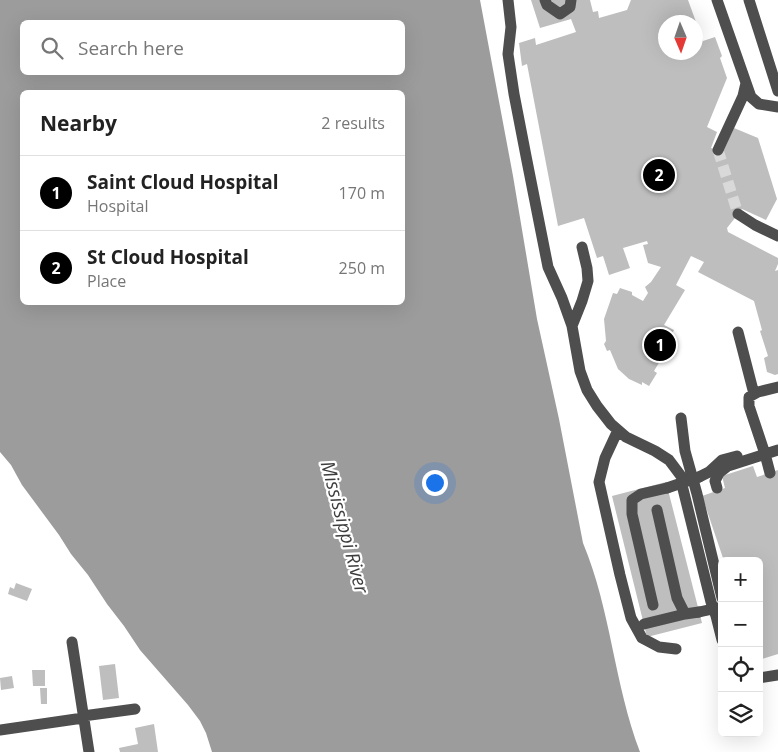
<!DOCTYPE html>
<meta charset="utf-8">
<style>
:root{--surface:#fff;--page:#f6f6f6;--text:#222;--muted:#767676;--line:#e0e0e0;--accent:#000}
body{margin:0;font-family:"Open Sans",sans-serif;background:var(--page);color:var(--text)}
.controls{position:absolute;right:15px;bottom:15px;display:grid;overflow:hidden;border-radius:8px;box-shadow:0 5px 20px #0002}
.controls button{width:45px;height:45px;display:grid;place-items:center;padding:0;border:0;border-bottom:1px solid var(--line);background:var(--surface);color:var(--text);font:25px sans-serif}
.compass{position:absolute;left:658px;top:15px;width:45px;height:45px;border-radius:50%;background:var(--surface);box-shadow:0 5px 20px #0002;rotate:178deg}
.you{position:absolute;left:434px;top:482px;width:18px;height:18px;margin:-12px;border:4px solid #fff;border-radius:50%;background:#1a73e8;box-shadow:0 0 0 8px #1a73e833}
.badge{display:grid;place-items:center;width:32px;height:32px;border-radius:50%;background:var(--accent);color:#fff;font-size:16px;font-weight:700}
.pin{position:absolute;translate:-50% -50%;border:2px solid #fff;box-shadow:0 1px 5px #0006}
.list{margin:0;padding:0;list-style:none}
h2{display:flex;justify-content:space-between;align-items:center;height:65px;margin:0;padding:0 20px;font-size:21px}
h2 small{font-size:16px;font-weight:400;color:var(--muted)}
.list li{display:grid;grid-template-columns:32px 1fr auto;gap:15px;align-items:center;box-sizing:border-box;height:75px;padding:0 20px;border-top:1px solid var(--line)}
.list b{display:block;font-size:19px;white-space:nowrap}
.list p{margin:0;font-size:16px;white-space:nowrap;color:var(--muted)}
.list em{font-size:16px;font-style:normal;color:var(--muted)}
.icon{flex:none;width:28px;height:28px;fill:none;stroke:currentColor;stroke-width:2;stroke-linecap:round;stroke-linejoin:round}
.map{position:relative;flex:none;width:778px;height:752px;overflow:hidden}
.search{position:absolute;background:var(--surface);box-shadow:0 5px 20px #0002;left:20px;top:20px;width:385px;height:55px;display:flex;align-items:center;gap:12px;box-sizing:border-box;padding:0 18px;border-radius:8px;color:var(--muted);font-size:19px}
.panel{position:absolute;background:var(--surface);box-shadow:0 5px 20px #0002;left:20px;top:90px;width:385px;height:215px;border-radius:8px}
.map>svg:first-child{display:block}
.water{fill:#9c9c9c;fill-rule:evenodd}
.building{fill:#bebebe;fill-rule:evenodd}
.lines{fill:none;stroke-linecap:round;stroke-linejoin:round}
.minor-tunnel{stroke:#d9d9d9;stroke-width:11;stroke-dasharray:11 5.5;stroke-linecap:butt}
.minor{stroke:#4e4e4e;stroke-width:11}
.minor-bridge{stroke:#4e4e4e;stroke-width:11}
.labels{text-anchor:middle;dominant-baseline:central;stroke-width:4.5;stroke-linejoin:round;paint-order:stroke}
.water-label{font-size:19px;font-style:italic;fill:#3d3d3d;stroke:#fff}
</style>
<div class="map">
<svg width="778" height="752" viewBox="0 0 778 752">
<rect width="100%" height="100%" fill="#fff"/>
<path class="water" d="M0 0H480L513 176 537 319 559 419 583 543C611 610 614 684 640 752H212L206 733 200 721 188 705 140 650 124 626 107 604 88 575 71 554 59 535 22 485 11 465 0 452ZM22 22H402V72H22ZM22 92H402V302H22Z"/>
<path class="building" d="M531 0H590L593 12 598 11 599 18 627 10 631 0H688L703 41 715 37 722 56 720 58 727 78 707 127 717 132 711 148 723 152 734 128 758 138 777 199 766 220 742 209 727 228 728 232 778 258V264L775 271 778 270V374L775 375 767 372 764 358 768 356 760 331 762 330 754 301 698 272 704 262 691 256 676 285 685 290 664 325 674 330 671 336 664 332 662 337 666 351 654 371 657 373 649 386 642 382V385L629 379 618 369 610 350 607 351 604 344 606 341 604 319 613 293 617 294 620 288 632 292V295L643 301 648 293 645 287 651 282 661 267 648 263 643 245 648 244 647 241 623 248 630 268 609 275 603 256 597 258 584 218 558 226 527 64 522 66 519 43 535 38 536 45 576 32 571 19 540 28ZM666 22H696V52H666Z
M753 466 757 477 778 470V654L759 660V561H724L702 496 725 488 722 476Z
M666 482 702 623 647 637 612 496Z
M16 583 32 589 27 601 8 594 10 587 14 589Z
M115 664 119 698 103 700 99 666Z
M32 670H45V686H33Z
M12 676 14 688 1 690 0 678Z
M40 688H47V704H41Z
M154 724 158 752H120L119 748 138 744 135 728Z"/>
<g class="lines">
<path class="minor-tunnel" d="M718 150 738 214"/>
<path class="minor" d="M508 0 511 27 508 54 514 94 526 156 548 267 562 298 572 326
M545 0 547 5 560 14 570 7 571 0
M717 0 751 97 759 104 778 107
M749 0 778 91
M718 150 743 96 746 83
M738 214 755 225 778 236
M582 247 587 268 588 281 582 301 572 326 580 371 587 390 597 406 611 424 626 437 655 451 669 460 681 476
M738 332 754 394
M681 418 685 451 697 494 722 598
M618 430 605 458 599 482 620 575 631 618 642 638 659 647 676 649
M770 473 765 454 749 406V397L758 392 778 387
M699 477 709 472 722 460 737 456
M717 488 715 481 719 473 728 466 778 450
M683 489 711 602 716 616 722 640
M657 510 677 598 685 614 699 612
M653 605 632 514V500L641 494 667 488
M644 624 685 614
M72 642 89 752
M759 678 778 675
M83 716 135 709
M0 730 83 718"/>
<path class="minor-bridge" d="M667 488 699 477
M699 612 722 607"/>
</g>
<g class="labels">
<g class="water-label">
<text transform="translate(345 527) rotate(75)">Mississippi River</text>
</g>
</g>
</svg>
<div class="controls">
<button>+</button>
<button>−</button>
<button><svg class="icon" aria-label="locate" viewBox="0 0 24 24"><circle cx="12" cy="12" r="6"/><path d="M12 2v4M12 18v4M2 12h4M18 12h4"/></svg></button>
<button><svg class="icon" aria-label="layers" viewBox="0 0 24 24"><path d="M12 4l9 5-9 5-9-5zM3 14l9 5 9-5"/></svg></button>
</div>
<svg class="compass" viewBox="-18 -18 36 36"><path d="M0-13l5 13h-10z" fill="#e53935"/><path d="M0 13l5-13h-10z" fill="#767676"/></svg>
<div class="you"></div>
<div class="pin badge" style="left:660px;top:345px">1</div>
<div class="pin badge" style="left:659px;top:175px">2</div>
<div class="search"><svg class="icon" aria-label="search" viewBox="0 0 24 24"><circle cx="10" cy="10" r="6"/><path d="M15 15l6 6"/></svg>Search here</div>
<section class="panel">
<h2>Nearby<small>2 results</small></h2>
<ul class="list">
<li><span class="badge">1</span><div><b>Saint Cloud Hospital</b><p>Hospital</p></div><em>170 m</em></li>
<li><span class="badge">2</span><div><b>St Cloud Hospital</b><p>Place</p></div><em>250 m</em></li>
</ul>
</section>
</div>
